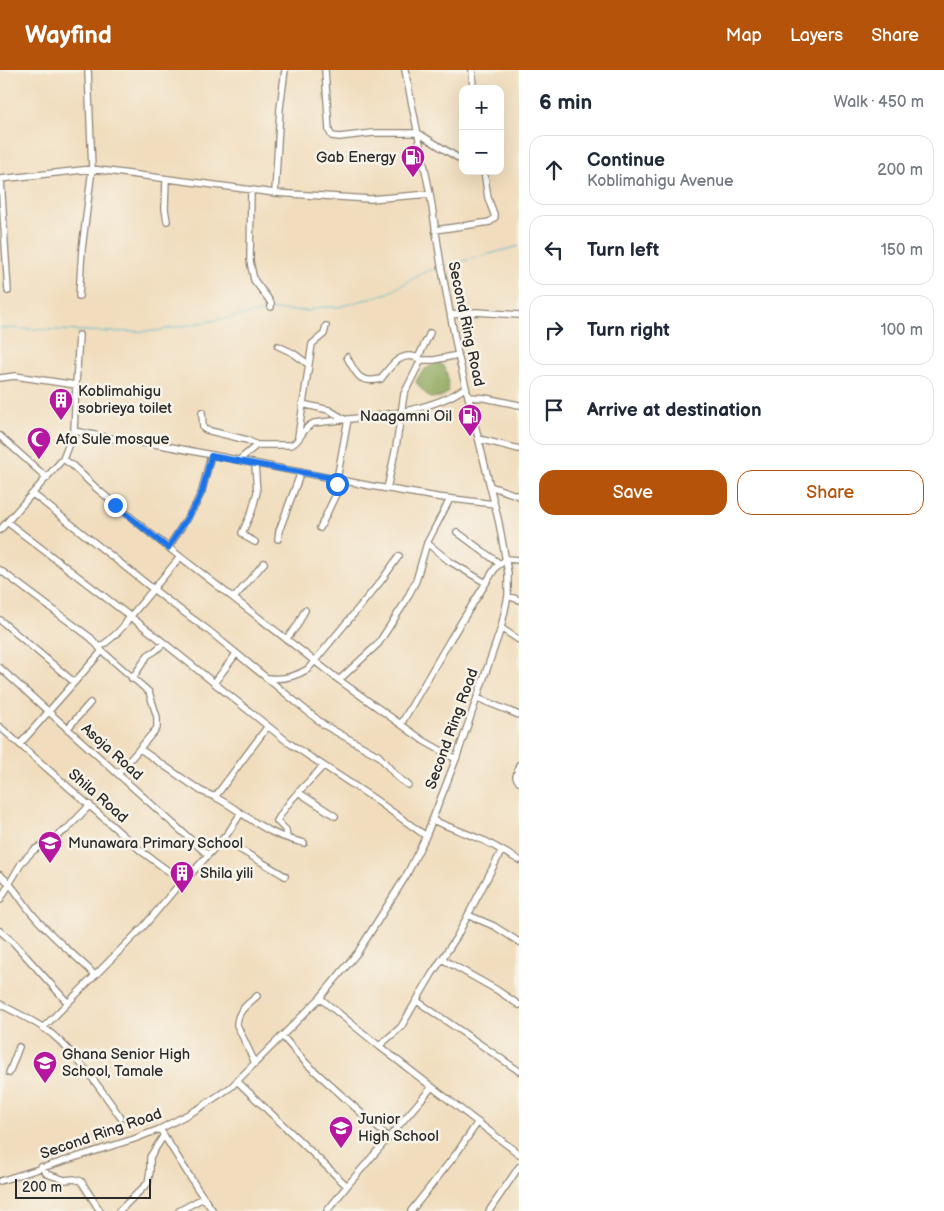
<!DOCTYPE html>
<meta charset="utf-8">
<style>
:root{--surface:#fff;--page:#f6f6f7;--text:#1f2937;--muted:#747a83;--line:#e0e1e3;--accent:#b45309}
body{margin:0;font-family:"Balsamiq Sans",sans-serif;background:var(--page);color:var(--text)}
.controls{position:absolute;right:15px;top:15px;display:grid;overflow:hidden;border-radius:10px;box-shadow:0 5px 20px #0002}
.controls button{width:45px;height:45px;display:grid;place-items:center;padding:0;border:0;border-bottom:1px solid var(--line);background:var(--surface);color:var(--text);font:25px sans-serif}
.scale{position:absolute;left:15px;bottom:12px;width:136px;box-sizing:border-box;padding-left:5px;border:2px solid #2b2b2b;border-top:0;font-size:14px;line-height:18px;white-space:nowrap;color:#2b2b2b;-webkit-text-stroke:4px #f7f3e8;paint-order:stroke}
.stop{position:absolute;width:15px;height:15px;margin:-11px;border:4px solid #1a73e8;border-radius:50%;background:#fff}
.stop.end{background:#1a73e8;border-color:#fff;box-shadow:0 1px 5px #0008}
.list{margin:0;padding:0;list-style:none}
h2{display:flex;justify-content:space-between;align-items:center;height:65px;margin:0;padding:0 20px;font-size:21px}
h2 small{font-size:16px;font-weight:400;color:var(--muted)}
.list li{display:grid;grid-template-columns:32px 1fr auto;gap:15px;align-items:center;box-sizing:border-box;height:70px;margin:0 10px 10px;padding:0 10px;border:1px solid var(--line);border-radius:15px}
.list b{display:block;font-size:19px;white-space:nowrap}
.list p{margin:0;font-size:16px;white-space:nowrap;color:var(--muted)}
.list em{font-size:16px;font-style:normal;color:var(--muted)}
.actions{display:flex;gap:10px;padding:15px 20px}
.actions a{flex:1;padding:11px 0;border:1px solid var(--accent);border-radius:15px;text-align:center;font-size:18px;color:var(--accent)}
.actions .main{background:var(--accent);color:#fff}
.icon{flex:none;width:28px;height:28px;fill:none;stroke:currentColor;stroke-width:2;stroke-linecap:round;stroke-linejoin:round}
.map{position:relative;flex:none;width:519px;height:1141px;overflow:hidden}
header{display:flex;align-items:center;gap:30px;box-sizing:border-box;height:70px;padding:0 25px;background:var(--accent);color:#fff}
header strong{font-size:24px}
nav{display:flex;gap:28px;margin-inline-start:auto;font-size:18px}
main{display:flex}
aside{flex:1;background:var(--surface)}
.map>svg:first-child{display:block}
.forest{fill:#8aa456;stroke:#5a6840}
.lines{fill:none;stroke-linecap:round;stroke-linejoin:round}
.stream{stroke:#4eb4cc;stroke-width:1}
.minor-casing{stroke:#8e8474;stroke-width:8}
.minor{stroke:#fff;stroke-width:5.5}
.route{stroke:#1a73e8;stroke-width:6}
.labels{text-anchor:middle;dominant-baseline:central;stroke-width:5;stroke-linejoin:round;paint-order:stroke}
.poi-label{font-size:15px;fill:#2b2b2b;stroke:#f7f3e8;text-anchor:start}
.street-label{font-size:15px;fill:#2b2b2b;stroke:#f7f3e8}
</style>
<header>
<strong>Wayfind</strong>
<nav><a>Map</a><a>Layers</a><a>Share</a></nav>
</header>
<main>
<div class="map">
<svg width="519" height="1141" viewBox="0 0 519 1141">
<rect width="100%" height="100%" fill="#f7f3e8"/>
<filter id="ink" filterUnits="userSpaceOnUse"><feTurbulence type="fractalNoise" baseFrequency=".02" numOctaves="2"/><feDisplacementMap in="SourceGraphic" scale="10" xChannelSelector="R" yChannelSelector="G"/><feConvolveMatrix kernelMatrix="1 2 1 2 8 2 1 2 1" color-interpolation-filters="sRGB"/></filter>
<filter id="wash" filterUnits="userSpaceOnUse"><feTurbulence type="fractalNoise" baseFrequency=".0096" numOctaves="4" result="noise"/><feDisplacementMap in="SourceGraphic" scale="20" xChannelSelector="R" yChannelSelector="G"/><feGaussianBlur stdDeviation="1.12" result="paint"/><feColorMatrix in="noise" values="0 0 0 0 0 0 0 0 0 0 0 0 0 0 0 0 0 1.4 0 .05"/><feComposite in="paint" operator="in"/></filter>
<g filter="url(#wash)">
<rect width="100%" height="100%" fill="#f1ddbd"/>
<path class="forest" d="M440 293C449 299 448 312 448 322L442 327 430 328 422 320 416 312C421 300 428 296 440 293Z"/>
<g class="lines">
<path class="stream" d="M445 196 519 176
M0 258 111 262 155 261 272 240 308 241 320 237H339L388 223 425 202 438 198"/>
</g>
</g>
<g filter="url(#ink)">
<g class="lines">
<defs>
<path id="minor" d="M325 0 329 61 332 66 339 67 373 63H418L463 91
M472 0 473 19
M0 109 92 99 275 123 370 129 430 124
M1 109 8 221
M166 109 165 139 167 151
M251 121 250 191 254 210 267 227 271 233V237
M275 123 280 38 285 0
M435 160 490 152 495 147 488 128 484 101
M79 226 82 179 92 99 88 0
M451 245 476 242 519 245
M278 276 293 283 308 294
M347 287C356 304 359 314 381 309 390 296 403 278 421 290
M418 288 430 263
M0 308 15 306 76 315 74 361 125 371 161 375 371 416 437 427 494 434
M76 315 79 265
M469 327 485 328 519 335
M302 334 329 340 344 349
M202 342 203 358 206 360 247 370 257 375H291C301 372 301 358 314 353 360 347 429 345 466 317
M0 366 47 408
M298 367 312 274 324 264 326 256
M479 369 519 379
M63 389 72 395 96 418 151 464 339 610 424 671 456 689
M239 390 257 375
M490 416 519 426
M387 419 396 377 404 324 421 290H434L458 285
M33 424 167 530 208 560 324 655 379 686 397 707 408 715
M7 452 153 564 289 673 373 728 426 766
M320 458 337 422V409L348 349
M0 460 55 398 63 389 74 361
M457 462 500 494
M278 469 279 461 301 402
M255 472 246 467 242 463 252 441 257 422 255 394
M427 473 449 491 486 513
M168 478 196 434 202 421 211 385
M0 500 91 568 102 581 149 622 157 647V658L118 704
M508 526 519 530
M234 528 264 493
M0 550 74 612
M501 558 519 570
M287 568 297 556 305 540
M100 577C113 568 122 560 130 547L180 487
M0 598 208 785
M268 608C283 610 295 607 308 599L381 511 399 486
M132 609 148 585 155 581 164 573
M339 610 378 574 404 534 416 511 427 473 450 429
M214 613 236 584
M477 628 519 645
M401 654 450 570 496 497 507 489 519 490
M268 656 215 727C235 737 250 751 270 761 280 767 292 770 304 773
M0 657 141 781 182 811
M67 659 90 633
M20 674 102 581
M140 679 201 721 215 727
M519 695 516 707 519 712
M298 722 335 746
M432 750 485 771 519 790
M287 768 286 760 277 751C290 727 306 716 323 696
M223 769C243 782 264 793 285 806
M0 805C15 816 22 833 35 847 51 866 71 882 89 899L95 906
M0 830 22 792 34 780 66 760 90 735
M468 845 494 856 519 872
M0 861 13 872 68 933
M442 889 497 920 519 935
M320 928 379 976 519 1084
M417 931 519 1001
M0 934C18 944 38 952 53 965 77 985 103 1022 121 1048
M43 958 145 855 182 811 190 805 228 763 241 743
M283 967 307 994 389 1068
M379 976 401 957 432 904 456 868 502 780
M255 993 237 955C237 941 248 934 257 926
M9 1003 19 977
M237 1011 347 1116
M160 1059 197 1118 213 1141
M41 1097 47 1104 65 1110 74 1109 81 1111 100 1141
M0 1111 134 1069 160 1059 198 1039 231 1017 320 928 358 882 406 806 426 766 456 689 501 558 508 526V503L499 453 458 285 441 195 430 124 405 0
M119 1141 148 1113 150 1101V1087L164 1065
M179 1141 203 1128
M327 1141 347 1116 432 1017
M411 1141 456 1084 478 1052
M489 1141 519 1097"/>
</defs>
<use href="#minor" class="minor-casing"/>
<use href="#minor" class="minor"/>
</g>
</g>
<g class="lines" filter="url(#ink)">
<path class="route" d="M115 435 168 478 196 434 202 422 211 386 338 409 337 414"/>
</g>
<defs>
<symbol id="fuel-pin" viewBox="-11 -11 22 30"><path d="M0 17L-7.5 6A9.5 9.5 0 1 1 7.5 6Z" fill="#b5179e" stroke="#f7f3e8"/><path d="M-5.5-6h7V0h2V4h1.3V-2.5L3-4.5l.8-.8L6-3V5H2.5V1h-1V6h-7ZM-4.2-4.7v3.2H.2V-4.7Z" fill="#fff"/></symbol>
<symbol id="building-pin" viewBox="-11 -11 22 30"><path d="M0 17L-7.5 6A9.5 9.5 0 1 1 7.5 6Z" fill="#b5179e" stroke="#f7f3e8"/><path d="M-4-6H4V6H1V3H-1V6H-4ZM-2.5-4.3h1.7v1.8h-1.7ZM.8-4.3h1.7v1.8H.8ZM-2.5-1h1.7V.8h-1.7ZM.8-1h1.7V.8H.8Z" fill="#fff"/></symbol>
<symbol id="mosque-pin" viewBox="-11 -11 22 30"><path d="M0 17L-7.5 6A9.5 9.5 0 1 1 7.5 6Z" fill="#b5179e" stroke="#f7f3e8"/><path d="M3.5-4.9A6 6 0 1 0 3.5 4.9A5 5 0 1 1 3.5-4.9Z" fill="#fff"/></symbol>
<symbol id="school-pin" viewBox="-11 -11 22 30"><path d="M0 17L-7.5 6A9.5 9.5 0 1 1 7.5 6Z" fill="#b5179e" stroke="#f7f3e8"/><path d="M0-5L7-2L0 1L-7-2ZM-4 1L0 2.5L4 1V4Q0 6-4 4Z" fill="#fff"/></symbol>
</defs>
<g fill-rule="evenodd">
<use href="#fuel-pin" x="399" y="73" width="28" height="38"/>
<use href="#building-pin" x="47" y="316" width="28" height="38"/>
<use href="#fuel-pin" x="456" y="332" width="28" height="38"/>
<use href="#mosque-pin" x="25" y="355" width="28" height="38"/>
<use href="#school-pin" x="36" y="759" width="28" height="38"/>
<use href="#building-pin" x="168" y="789" width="28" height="38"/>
<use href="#school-pin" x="31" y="979" width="28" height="38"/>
<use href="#school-pin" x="327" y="1044" width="28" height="38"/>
</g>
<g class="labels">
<g class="poi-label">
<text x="396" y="87" text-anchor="end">Gab Energy</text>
<text x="78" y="321">Koblimahigu<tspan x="78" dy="17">sobrieya toilet</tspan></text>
<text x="452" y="346" text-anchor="end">Naagamni Oil</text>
<text x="56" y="369">Afa Sule mosque</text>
<text x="68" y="773">Munawara Primary School</text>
<text x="200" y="803">Shila yili</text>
<text x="62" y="984">Ghana Senior High<tspan x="62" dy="17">School, Tamale</tspan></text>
<text x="358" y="1049">Junior<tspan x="358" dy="17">High School</tspan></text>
</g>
<g class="street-label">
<text transform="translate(466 254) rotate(78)">Second Ring Road</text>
<text transform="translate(452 659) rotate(-70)">Second Ring Road</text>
<text transform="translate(112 682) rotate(42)">Asoja Road</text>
<text transform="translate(98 726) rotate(41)">Shila Road</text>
<text transform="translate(101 1064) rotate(-19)">Second Ring Road</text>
</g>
</g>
</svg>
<div class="controls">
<button>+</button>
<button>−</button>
</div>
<div class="scale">200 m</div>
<div class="stop" style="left:337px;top:414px"></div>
<div class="stop end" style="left:115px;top:435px"></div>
</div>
<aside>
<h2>6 min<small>Walk · 450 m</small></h2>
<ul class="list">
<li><svg class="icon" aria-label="ahead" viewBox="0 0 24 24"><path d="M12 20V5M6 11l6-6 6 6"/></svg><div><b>Continue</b><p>Koblimahigu Avenue</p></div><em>200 m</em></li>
<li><svg class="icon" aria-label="left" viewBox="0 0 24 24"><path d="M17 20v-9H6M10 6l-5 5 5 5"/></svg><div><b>Turn left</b></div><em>150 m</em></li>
<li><svg class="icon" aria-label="right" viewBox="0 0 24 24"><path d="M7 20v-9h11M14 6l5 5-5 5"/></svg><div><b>Turn right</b></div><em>100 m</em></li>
<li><svg class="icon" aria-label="arrive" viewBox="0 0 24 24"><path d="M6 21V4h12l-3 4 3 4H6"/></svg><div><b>Arrive at destination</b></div></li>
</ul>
<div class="actions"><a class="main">Save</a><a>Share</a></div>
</aside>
</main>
